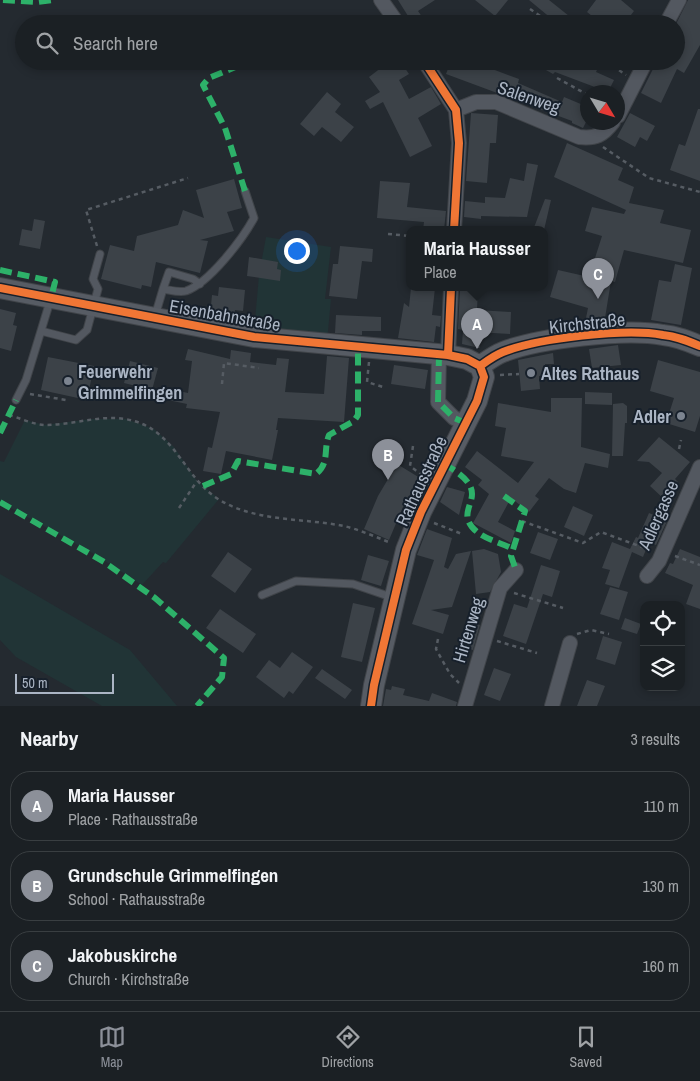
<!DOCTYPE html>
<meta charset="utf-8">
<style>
:root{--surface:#1b2024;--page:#24282c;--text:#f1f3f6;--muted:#a0a3a6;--line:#393e41;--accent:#8c9099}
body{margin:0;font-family:"Archivo Narrow",sans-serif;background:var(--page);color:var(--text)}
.controls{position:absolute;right:15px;bottom:15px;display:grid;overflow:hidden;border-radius:10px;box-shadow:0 2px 8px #0003}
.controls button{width:45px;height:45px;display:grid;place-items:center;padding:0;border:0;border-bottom:1px solid var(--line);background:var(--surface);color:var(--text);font:25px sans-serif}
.compass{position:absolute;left:580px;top:85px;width:45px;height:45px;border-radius:50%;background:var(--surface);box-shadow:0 2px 8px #0003;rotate:128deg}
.scale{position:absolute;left:15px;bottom:12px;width:99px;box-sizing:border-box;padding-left:5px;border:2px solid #abb5c4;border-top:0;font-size:14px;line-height:18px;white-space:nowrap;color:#abb5c4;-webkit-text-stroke:4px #17202b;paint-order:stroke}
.you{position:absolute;left:296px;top:250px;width:18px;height:18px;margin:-12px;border:4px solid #fff;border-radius:50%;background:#1a73e8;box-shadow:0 0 0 8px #1a73e833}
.badge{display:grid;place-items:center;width:32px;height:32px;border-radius:50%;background:var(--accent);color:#fff;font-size:16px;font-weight:700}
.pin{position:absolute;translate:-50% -41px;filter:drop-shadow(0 1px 2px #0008)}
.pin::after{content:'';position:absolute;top:26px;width:18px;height:15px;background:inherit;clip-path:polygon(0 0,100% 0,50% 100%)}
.popup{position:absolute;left:406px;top:226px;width:142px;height:65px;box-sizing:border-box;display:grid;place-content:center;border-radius:10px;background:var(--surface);filter:drop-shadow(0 1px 4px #0005);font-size:16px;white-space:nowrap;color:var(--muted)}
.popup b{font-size:19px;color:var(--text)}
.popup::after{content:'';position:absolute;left:50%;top:100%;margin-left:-10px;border:10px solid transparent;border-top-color:var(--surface)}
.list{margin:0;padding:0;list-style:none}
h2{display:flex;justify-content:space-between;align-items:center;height:65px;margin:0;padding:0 20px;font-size:21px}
h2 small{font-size:16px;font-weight:400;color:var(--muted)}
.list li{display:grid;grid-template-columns:32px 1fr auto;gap:15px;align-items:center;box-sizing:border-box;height:70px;margin:0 10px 10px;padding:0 10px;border:1px solid var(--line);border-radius:20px}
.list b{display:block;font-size:19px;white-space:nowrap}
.list p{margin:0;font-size:16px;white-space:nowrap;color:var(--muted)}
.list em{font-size:16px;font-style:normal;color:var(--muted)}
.icon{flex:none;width:28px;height:28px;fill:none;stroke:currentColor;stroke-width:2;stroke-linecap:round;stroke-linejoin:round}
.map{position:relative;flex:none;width:700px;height:706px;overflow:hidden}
.search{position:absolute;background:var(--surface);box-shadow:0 2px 8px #0003;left:15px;right:15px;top:15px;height:55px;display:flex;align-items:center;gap:12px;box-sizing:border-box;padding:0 18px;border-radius:28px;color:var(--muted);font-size:19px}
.sheet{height:305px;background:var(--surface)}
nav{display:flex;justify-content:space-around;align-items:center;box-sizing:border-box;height:70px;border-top:1px solid var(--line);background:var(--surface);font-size:14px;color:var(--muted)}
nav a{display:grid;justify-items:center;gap:2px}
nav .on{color:var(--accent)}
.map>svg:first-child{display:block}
.green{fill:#213436}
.building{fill:#3c4248}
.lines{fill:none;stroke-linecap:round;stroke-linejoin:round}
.lane-casing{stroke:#404449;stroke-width:9}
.street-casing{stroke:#404449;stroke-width:16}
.secondary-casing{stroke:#404449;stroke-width:22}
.path{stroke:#565c63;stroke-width:2.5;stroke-dasharray:4 4;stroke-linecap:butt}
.lane{stroke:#535860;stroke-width:7}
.street{stroke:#535860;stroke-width:14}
.secondary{stroke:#575c64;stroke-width:20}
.quiet{stroke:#2db169;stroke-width:6;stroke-dasharray:12 6;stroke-linecap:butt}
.cycleway-casing{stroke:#17202b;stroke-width:11}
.cycleway{stroke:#f07635;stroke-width:8}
.poi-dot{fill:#7c8490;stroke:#17202b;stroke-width:2}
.labels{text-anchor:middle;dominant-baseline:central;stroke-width:4;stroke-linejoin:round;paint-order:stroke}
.street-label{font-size:18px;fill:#abb5c4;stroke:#17202b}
.poi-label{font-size:18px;font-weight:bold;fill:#abb5c4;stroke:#17202b;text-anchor:start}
</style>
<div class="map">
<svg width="700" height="706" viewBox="0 0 700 706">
<rect width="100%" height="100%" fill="#242a30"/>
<path class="green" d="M266 237 331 247 325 299H331L327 342 254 332 259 275Z
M91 419H126L154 429 174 447 197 481 219 499 166 563 163 562 142 585 94 554 0 502V461L4 462 25 420 44 425Z
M0 574 130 650 177 706H102L16 657 0 640Z"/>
<path class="building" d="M398 0H435L418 11 427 24H413Z
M475 0H508L495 16Z
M529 0H549L569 16 562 24H558Z
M596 0H621L634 11 624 24H602L587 12Z
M688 0H700V45L684 73 677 69 661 103 641 93 657 61H676V24Z
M390 61H400L409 74 399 80 409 99 431 87 441 104 418 118 432 146 410 157 383 102 370 109 365 101 380 92 369 77Z
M451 61H471L519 79 518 83 562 102 564 97 588 107V118L583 128 572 123V121L446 74Z
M530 61H562L560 64 567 68 570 61H601L596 72 614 80 608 92 555 72 553 74Z
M327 92 341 104 335 112 354 127 341 142 322 127 314 136 300 124Z
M698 109H700V181L670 170 679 144 685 146Z
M471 113 498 115 496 143H490L487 183 466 181Z
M630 113 655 126 647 141 640 137 635 147 617 137Z
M567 143 623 168 618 180 634 187 629 203 664 210 660 223 691 230 683 263 624 250 615 282 611 281 605 318 601 317V320L586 318 588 308 550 297 558 270 589 277 602 236 585 231 592 207 624 214 626 210 554 177Z
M527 163 538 165 527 217 481 216V219L464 217 465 201 485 203V197L505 198 510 178 524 181Z
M234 179 242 208 227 212 234 231 200 240 208 241 200 273 156 262 151 287 142 285 141 289 101 279 110 245 134 251 137 236 178 225 183 210 204 218 196 190Z
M380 181 410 183 407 207 446 211 444 230H423L424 222 377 218Z
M545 199 551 200 544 230H533Z
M34 219 45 221 40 249 19 245 22 229 32 231Z
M340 246 373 249 372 262 362 261 357 299 329 296 333 264H338Z
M249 257 278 262 277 269 281 270 280 281 247 276Z
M675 264 692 268 681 325 651 320 659 280 671 282Z
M219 287 245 290 243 311 235 310 234 319 210 316 212 295 218 296Z
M411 288H435L432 315 441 316 440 327 436 326 434 342 398 338 404 303 409 307Z
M460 288H478L477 310 511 312 510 334 476 332 475 347 462 344 463 330 458 329Z
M0 309 16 313 13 325 17 326 11 351 0 348Z
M336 315 381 317V331H362V335L335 333Z
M618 345 621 365 592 368 589 349Z
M188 349 230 359 231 350 251 353 250 362 276 365 277 358 289 359 285 392 324 394 327 356 349 358 344 422 278 418 276 430H278L272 460 226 451 221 474 203 471 208 447 212 448 220 412 186 408 187 404 158 398 160 387 188 393 192 361 185 360Z
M553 353 554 364H545L546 372H543V376H539L540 389 521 391 518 360Z
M48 357 94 366 87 400 41 390Z
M658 360 700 372V416L695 432 666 423 674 398 650 391Z
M130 361 158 368 152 390 124 383Z
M394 365 428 370 425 389 391 384Z
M585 392 612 393V405L585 404Z
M551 398H582L581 447 610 454 608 468 585 463 576 493 564 489 549 478 535 496 539 499 529 512 511 498 498 522 515 531 511 543 473 523 489 494 478 485 482 480 465 467 477 451 518 483 534 462 501 456 506 428 495 426 498 403 551 412Z
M623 403 627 406V423H625L623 456H612L613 404Z
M659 437 690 462 675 479 678 482 663 498 650 486 662 473 649 462 637 461Z
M397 464 420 478 403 507 389 540 364 529 378 496Z
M447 487 465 492 459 515 440 502Z
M573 506 593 515 584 536 564 527Z
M649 513 667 521 656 545 649 542 643 557 632 552 619 588 605 584 610 570 602 568 612 542 630 549 636 537 638 538Z
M427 529 452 538 444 567 448 569 456 554 471 551 452 607 431 610 449 615 443 634 412 624 434 560 417 555Z
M538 532 558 539 550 560 530 553Z
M484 549 498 554 501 572 490 592 476 594 472 551Z
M680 549 700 557V609L686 604 693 585 665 573 670 563 673 564Z
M228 552 252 569 235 593 211 576Z
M368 555 389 561 381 586 361 580Z
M541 565 560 571 552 597 543 594 526 644 503 636 514 604 527 608Z
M610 587 628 592 619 620 600 614Z
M353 603 375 608 362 662 341 657Z
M220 609 256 634 243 653 206 628Z
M625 618 641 624 637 634 621 629Z
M470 622 480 625 473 650 462 646Z
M603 636 622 642 615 665 596 659Z
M292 652 313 667 293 694 289 691 284 698 256 677 269 660 280 668Z
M494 668 511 674 500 701 484 695Z
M322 669 352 690 345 699 315 678Z
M587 680 605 686 597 706H577Z
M392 686 405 689 403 695 429 701 432 693 457 702 456 706H383L386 689 391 690Z"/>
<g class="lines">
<defs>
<path id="lane" d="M163 289 169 272 193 279 200 284
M155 316 163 289C170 290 179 293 186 291 209 283 242 240 254 218L245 191
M41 331 76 340 87 330 98 289 93 279 100 254
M16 400 26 380 51 298
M262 595 296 581 353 584 394 598"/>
<path id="street" d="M381 0 398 24
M666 24 679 0
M424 61 456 110 459 143 454 230
M456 110 476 102H496L579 137C596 139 603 135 613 122
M618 116 646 61
M439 354 438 402 454 418 466 423
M448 355 451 288
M647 576 659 561 700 467
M465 706 500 588 516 570
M552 706 570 643"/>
<path id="secondary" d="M0 288 254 337 448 355 467 359 480 366 484 377 477 401 421 512 406 550 374 685 371 706
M480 366C487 361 495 355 503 352 539 338 625 328 663 335 676 336 688 341 700 346"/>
</defs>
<use href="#lane" class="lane-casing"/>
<use href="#street" class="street-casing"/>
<use href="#secondary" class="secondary-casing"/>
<path class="path" d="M530 9 552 24
M606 61 626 75
M557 78 588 95
M603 147 649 178 700 192
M388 234 410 236
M97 246 86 210 188 178
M478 348 480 319H484
M369 362 367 382 383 387
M500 375 519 374
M222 384 224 363 259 368
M30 394 66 400
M9 415C20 418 34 425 46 425 72 425 98 415 125 419 175 427 182 476 218 499 255 522 303 518 344 526 360 530 376 537 391 543
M413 446 410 466 422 475
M679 449 681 440
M179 508 197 481
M522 521 583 543 601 532 650 550
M434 523 462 534
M675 556 700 565
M514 593 563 608
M577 634 591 630 609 634
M438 639 436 649 450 674 459 683
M497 641 537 653"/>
<use href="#lane" class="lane"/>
<use href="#street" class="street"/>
<use href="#secondary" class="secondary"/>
<path class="quiet" d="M3 0 38 2 53 0
M245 191 225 128 203 85 209 78 250 61
M0 270 55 282 51 298
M439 354 438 402 454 418 466 423
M0 433 16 400
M444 464C498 494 454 505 472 527 482 539 500 542 513 549
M203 486 231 474 238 461 316 474C330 463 323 450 329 435L354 421 358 415V347
M504 496 525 511 511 556 516 570
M0 502 104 562 155 598 224 658 222 677 197 706"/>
<defs>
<path id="cycleway" d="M424 61 456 110 459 143 454 230
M0 288 254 337 448 355 467 359 480 366 484 377 477 401 421 512 406 550 374 685 371 706
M448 355 451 288
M480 366C487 361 495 355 503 352 539 338 625 328 663 335 676 336 688 341 700 346"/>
</defs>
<use href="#cycleway" class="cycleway-casing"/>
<use href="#cycleway" class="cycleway"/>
</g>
<g class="poi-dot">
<circle cx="531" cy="373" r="5"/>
<circle cx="68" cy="381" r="5"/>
<circle cx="681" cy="416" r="5"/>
</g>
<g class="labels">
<g class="street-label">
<text transform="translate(529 97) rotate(19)">Salenweg</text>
<text transform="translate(225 315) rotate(10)">Eisenbahnstraße</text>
<text transform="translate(587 323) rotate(-6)">Kirchstraße</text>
<text transform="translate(421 481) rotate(-65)">Rathausstraße</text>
<text transform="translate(658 515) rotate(-66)">Adlergasse</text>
<text transform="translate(468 630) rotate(-73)">Hirtenweg</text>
</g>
<g class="poi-label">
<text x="78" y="371">Feuerwehr<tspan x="78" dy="21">Grimmelfingen</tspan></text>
<text x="541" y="373">Altes Rathaus</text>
<text x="671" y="416" text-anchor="end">Adler</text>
</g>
</g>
</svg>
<div class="controls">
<button><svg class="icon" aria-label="locate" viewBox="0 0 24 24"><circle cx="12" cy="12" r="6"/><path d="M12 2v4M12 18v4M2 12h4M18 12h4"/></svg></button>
<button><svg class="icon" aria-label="layers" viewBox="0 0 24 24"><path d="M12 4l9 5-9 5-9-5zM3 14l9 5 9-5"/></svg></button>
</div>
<svg class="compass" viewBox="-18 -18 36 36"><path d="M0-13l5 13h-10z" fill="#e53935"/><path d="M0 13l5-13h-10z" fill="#a0a3a6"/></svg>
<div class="scale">50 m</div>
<div class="you"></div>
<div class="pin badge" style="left:477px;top:349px">A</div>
<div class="popup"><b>Maria Hausser</b>Place</div>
<div class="pin badge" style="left:388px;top:480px">B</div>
<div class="pin badge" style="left:598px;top:299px">C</div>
<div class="search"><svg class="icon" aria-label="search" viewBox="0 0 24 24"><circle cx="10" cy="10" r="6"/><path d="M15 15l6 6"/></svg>Search here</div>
</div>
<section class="sheet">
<h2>Nearby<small>3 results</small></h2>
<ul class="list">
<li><span class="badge">A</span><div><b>Maria Hausser</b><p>Place · Rathausstraße</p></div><em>110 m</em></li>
<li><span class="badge">B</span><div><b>Grundschule Grimmelfingen</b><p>School · Rathausstraße</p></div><em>130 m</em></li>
<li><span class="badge">C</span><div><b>Jakobuskirche</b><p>Church · Kirchstraße</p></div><em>160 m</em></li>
</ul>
</section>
<nav>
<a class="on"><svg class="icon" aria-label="map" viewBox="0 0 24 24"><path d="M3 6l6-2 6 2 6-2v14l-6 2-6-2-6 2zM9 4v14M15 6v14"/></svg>Map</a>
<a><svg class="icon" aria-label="directions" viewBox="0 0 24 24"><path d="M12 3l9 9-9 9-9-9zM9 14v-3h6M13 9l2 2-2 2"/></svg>Directions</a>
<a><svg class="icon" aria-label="saved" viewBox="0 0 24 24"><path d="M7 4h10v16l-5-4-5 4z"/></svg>Saved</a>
</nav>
